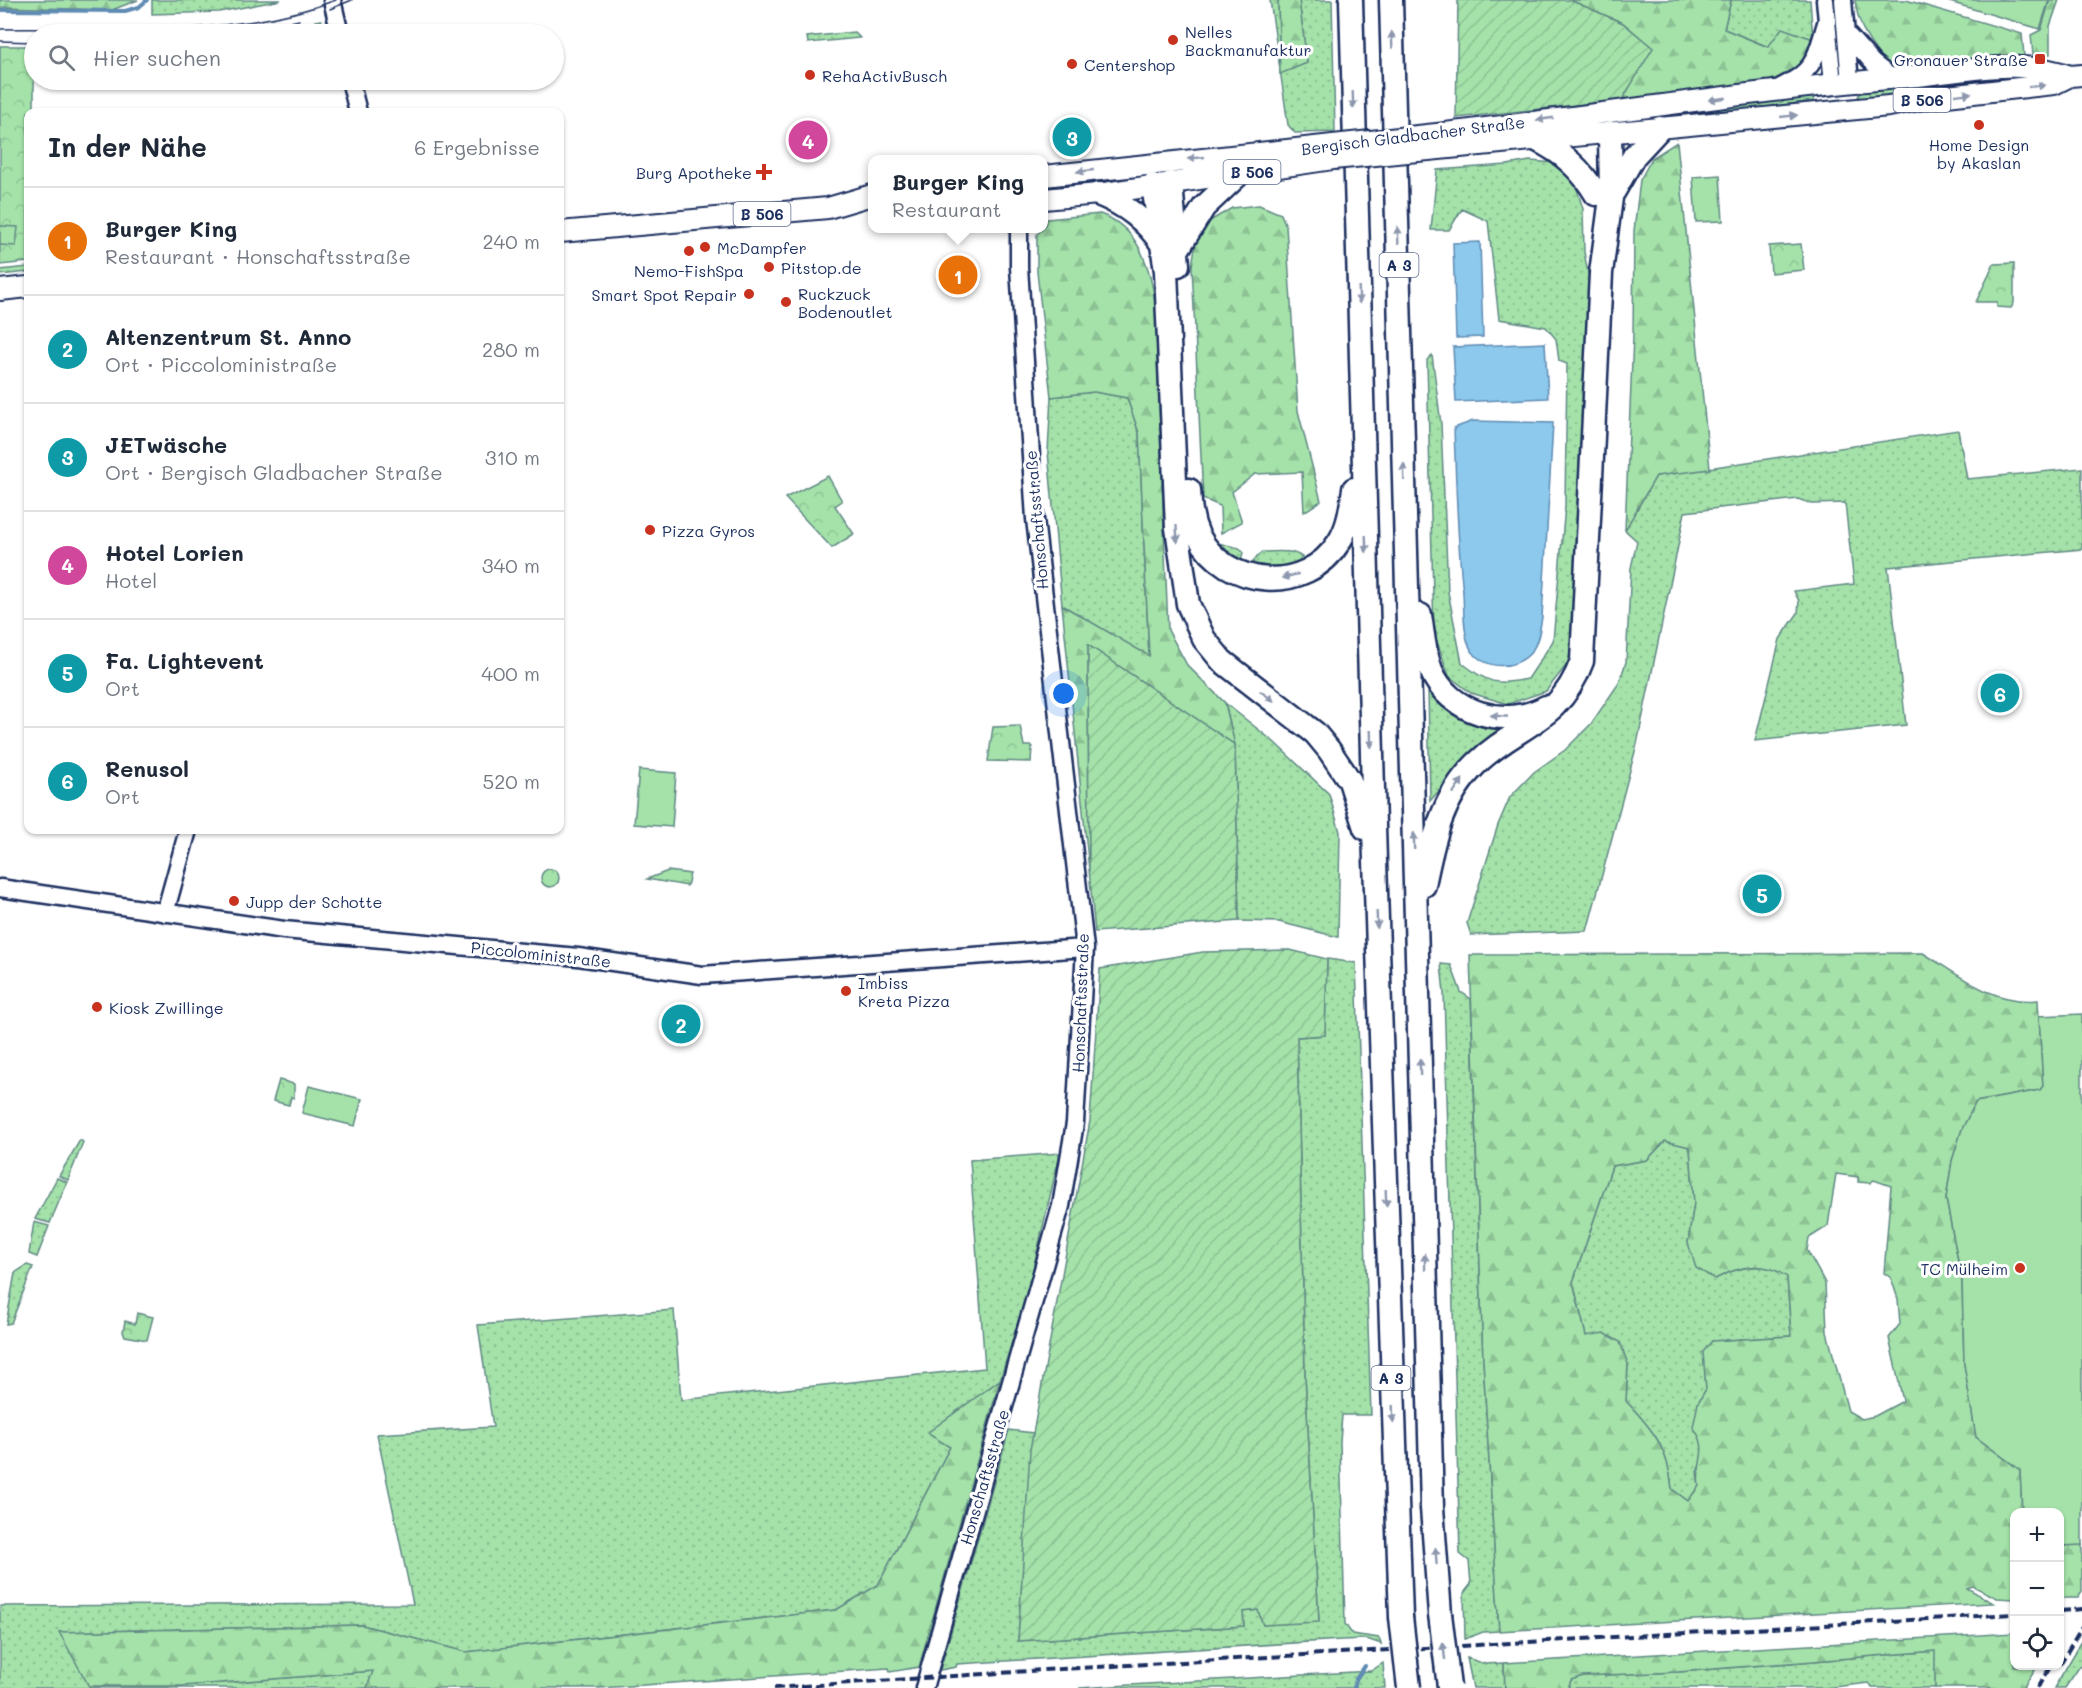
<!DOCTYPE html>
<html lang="de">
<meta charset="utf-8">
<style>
:root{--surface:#fff;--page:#f2f2f3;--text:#1f2937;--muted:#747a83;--line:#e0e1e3;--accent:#c8321e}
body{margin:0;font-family:Mali,sans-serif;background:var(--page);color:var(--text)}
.controls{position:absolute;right:18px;bottom:18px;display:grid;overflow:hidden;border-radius:12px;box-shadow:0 2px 4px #0004}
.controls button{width:54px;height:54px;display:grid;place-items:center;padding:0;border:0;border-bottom:2px solid var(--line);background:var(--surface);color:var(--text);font:30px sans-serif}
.you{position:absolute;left:1064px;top:694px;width:21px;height:21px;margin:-15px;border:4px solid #fff;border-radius:50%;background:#1a73e8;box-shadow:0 0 0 9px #1a73e833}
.badge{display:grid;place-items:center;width:39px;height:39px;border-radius:50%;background:var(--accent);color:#fff;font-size:20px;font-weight:700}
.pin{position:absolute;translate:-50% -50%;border:3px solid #fff;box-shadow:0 2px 6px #0006}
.popup{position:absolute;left:868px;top:155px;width:180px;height:78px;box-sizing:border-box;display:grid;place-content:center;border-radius:12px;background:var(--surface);filter:drop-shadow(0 2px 4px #0005);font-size:20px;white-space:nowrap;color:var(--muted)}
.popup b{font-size:22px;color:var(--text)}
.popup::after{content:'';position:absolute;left:50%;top:100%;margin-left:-12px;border:12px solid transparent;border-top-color:var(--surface)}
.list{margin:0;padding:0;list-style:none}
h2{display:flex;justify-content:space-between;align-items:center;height:78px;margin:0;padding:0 24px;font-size:26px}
h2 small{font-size:20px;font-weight:400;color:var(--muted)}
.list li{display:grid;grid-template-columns:39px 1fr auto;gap:18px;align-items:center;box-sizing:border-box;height:108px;padding:0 24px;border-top:2px solid var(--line)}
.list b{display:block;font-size:22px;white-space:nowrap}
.list p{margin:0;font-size:20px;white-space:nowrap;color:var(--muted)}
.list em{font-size:20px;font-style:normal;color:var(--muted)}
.icon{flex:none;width:33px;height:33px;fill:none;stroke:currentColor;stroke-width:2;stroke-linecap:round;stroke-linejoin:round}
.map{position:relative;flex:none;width:2082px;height:1688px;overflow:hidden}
.search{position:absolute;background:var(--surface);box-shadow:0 2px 4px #0004;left:24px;top:24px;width:540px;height:66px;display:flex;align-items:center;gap:15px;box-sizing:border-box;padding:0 21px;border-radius:33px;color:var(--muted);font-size:22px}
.panel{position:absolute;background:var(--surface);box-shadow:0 2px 4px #0004;left:24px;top:108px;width:540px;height:726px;border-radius:12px}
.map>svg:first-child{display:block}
.grass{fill:url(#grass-dots);stroke:#608884;stroke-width:1.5}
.forest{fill:url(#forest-firs);stroke:#608884;stroke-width:1.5;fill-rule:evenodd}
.park{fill:url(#park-crowns);stroke:#608884;stroke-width:1.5}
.garden{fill:url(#garden-furrows);stroke:#608884;stroke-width:1.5}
.pitch{fill:#a4e2a9;stroke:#608884;stroke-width:1.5}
.water{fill:#8cc9ec;stroke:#5f8bb3;stroke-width:1.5}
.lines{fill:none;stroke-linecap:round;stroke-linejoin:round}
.stream{stroke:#5f8bb3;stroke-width:4}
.secondary-casing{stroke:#1b2f5e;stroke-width:21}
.primary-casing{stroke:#1b2f5e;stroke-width:24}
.highway-casing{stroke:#1b2f5e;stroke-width:27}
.secondary{stroke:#fff;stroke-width:16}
.primary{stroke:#fff;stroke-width:20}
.highway{stroke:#fff;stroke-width:22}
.tram{stroke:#1b2f5e;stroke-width:1.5}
.rail{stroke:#1b2f5e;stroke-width:4;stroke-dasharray:9 4.5;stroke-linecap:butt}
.primary-bridge-casing{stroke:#1b2f5e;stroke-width:24;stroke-linecap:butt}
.highway-bridge-casing{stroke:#1b2f5e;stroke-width:27;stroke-linecap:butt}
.primary-bridge{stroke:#fff;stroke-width:20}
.highway-bridge{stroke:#fff;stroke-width:22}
.oneway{fill:#8d97ae}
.poi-dot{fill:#c8321e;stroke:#fff;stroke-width:2}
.labels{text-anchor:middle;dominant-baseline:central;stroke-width:6;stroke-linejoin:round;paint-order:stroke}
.shield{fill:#fff;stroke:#5f6d8e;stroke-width:1.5}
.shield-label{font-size:15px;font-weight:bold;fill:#1b2f5e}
.poi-label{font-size:16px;fill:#1b2f5e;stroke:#fff;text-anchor:start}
.street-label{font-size:16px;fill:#1b2f5e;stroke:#fff}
</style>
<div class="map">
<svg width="2082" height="1688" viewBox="0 0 2082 1688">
<defs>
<pattern id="grass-dots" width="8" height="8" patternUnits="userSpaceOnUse" patternTransform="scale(1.5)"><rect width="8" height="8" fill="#a4e2a9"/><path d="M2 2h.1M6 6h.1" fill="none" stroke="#8dc294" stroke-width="1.8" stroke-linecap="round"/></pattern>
<pattern id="forest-firs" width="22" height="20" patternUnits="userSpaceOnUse" patternTransform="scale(1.5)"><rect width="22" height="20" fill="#a4e2a9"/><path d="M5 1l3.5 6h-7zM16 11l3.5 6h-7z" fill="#8dc294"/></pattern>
<pattern id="park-crowns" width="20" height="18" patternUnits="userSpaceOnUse" patternTransform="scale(1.5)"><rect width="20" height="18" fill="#a4e2a9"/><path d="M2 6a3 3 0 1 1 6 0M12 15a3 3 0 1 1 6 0" fill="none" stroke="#8dc294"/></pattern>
<pattern id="garden-furrows" width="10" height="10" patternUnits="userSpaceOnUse" patternTransform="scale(1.5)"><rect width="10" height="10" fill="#a4e2a9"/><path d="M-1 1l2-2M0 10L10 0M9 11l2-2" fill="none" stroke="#8dc294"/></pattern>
</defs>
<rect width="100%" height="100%" fill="#fff"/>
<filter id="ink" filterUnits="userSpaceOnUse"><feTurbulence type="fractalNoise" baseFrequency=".0167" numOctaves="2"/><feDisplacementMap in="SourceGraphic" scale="12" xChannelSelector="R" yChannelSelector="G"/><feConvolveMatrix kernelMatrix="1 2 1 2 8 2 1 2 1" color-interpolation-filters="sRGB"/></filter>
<g filter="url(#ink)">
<path class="grass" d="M152 0H281L219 12 152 14Z
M1270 0H1278L1280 73 1307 63 1299 0H1332L1335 132 1295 133 1288 125Z
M1731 0H1810L1813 39 1782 29 1769 47 1724 29Z
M321 20 324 25 328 24 329 27 326 28 323 34H262L302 25 304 31 315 28V21Z
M854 32 860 38 808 43 807 37Z
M1956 81 1957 88 1857 101 1859 94 1867 90Z
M1814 95V101L1630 124 1629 119Z
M1530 161 1555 163 1574 179 1583 209 1584 252 1594 305 1576 653 1546 691 1508 704 1471 693 1449 676 1434 633 1427 360 1432 355 1441 424 1448 592 1462 663C1490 684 1494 685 1528 679L1553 641 1565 506 1567 364 1559 361 1556 339 1546 327 1499 319 1488 221 1462 209 1449 230H1431L1437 170 1507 165Z
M28 267V272L0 275V270Z
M1094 392 1127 398 1139 433 1149 657 1062 605 1048 452 1051 397Z
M1958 430 1967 479 2082 468V549L1888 567 1906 725 1755 741 1780 639 1798 613 1799 601 1794 591 1854 584 1845 503 1812 504 1798 499 1685 512 1637 744 1587 931 1471 935 1467 923 1498 825 1510 797 1534 772 1565 750 1591 724 1619 683 1626 662 1631 568 1637 541 1625 530 1656 476Z
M1209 541 1239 548 1243 552 1240 566Z
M1262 552C1277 552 1295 548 1305 560L1289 571 1252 565 1254 560Z
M1428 687 1516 721 1467 759 1430 801Z
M1225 703 1274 742 1329 794 1340 832 1338 937 1279 922 1239 921 1235 745Z
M1327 959 1356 963 1371 1415H1342L1340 1442 1345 1624 1352 1634 1379 1638 1381 1644 1367 1639 1341 1640 957 1664 956 1667 940 1670 1009 1430 1033 1433 1018 1641 1244 1626 1243 1612 1258 1610 1263 1625 1319 1621 1305 1377 1297 1037 1325 1035Z
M1441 964 1451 965 1461 992 1471 999 1483 1360 1499 1631 1483 1632 1465 1639 1464 1593 1471 1584 1469 1561 1460 1554 1444 993Z
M80 1140 83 1142 68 1180 59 1176Z
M1665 1141 1690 1147 1694 1203 1688 1243 1715 1279C1738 1267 1765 1260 1787 1277L1791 1336 1712 1341 1704 1352 1706 1389 1698 1403 1704 1455 1697 1472 1699 1486 1688 1501 1672 1489C1668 1448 1654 1431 1626 1401L1628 1364 1586 1336 1573 1282 1612 1166 1647 1160Z
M1060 1153 1029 1287 1000 1380 928 1433 950 1447 878 1585 836 1610 466 1652 362 1625 60 1632 89 1686H182L374 1671 367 1688H0V1606L413 1604 377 1434 493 1427 478 1325 674 1310 681 1400 985 1368 970 1160Z
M57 1178 67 1182 50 1223 35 1219Z
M34 1222 49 1226 37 1257 29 1254Z
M27 1265 33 1267 11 1323 6 1324 15 1273Z
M2082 1641V1663L2065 1688H2054Z
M1936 1651 1935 1688H1872L1869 1683 1824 1688H1568L1571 1680 1582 1676 1678 1672Z
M1467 1658 1485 1664 1504 1663 1505 1688H1473Z
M1383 1663 1385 1688H1079L1371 1671Z"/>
<path class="forest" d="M0 0H138L112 10 0 7Z
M1278 0H1299L1307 63 1280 74Z
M1570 0H1731L1724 29 1768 47 1782 28 1813 39 1803 63 1773 81 1622 100 1652 48 1623 23Z
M1855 0H1906L2022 34 2024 56 1887 65C1870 44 1858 28 1855 0Z
M2050 0H2059L2050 26V54L2033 55 2031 35 2041 30Z
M1677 142 1710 469 1656 476 1625 530 1633 336 1634 231 1640 180 1652 158Z
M1259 205 1281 214 1286 226 1298 411 1321 501 1304 512 1302 472 1255 474 1232 492 1242 522 1221 533 1220 506 1203 499 1192 266 1198 228 1232 208Z
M1100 214C1138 227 1149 264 1155 300L1168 630 1187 665 1225 703 1235 745 1088 645 1089 870 1062 605 1149 656 1139 433 1127 398 1094 392 1051 397 1037 272V234L1044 228 1047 219Z
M1923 953C1959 975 1993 1005 2038 1000L2043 1086 2040 1090 1976 1102 1962 1129 1952 1161 1946 1199 1962 1281 1964 1364 1976 1437 2020 1470 2022 1512H2014V1599L1997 1598 1973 1586 1967 1588 1993 1603 1499 1631 1483 1360 1470 955ZM1665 1141 1690 1147 1694 1203 1688 1243 1696 1268 1715 1279C1739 1266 1764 1260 1787 1277L1791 1336 1712 1341 1703 1352 1706 1389 1698 1403 1693 1427C1711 1450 1695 1461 1699 1486L1688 1501 1672 1489C1668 1448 1654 1431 1626 1401L1628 1364 1620 1342 1604 1333 1586 1336 1573 1282 1612 1166 1647 1160ZM1836 1174 1858 1177V1182L1870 1183 1874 1180 1891 1186 1884 1273 1891 1278 1898 1299 1900 1324 1889 1338 1903 1401 1875 1416 1862 1419 1848 1411 1827 1332 1825 1283 1807 1250 1809 1238 1828 1226Z
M1000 1380 919 1667 890 1672 889 1668 600 1688H367L373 1671 182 1686H89L59 1632 362 1625 466 1652 836 1610 878 1585 950 1447 927 1433Z
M2082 1545V1592L2078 1598H2060V1546Z
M2014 1633V1666H2037L2023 1688H1935V1651L1678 1672 1582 1676 1571 1680 1568 1688H1505L1504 1663Z"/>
<path class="park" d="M0 46H34V112H28V262L0 265Z
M1801 244 1804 270 1771 273 1769 246Z
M2014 263V303L2011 308 1997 307V302H1976L1994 264Z
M828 476 842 501 835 506 854 534 832 548 785 498Z
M1020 726 1024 746H1032L1031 762 988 761 993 727Z
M541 878a9 9 0 1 1 18 0a9 9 0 1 1-18 0Z
M668 871 690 874 687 886 647 879Z
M279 1080 294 1084V1098L291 1097 289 1105 273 1101Z
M137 1313 153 1317 147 1340 125 1336 123 1332 125 1321 135 1324Z"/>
<path class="garden" d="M1458 0H1570L1623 23 1653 48 1622 100 1456 118Z
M1088 645 1235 745 1239 921 1095 932 1089 870Z
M1290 950 1327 959 1325 1035 1297 1037 1305 1377 1319 1622 1263 1625 1258 1610 1243 1612 1244 1626 1018 1641 1030 1450 1090 1121 1100 969 1203 952Z"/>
<path class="pitch" d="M1943 0H2049L2040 29Z
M1720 175 1723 221 1696 222 1693 177Z
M0 226 18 227 16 246 0 245Z
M639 770 676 773 672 827 634 824Z
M2082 1014V1545L2060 1546V1512H2022L2020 1470 1976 1437 1964 1364 1962 1281 1946 1199 1952 1161 1962 1129 1976 1102 2040 1090 2043 1086 2039 1016Z
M309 1086 362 1099 355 1126 302 1113Z"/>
<path class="water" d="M1480 242 1483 337 1456 338 1453 243Z
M1545 343 1548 398 1456 402 1453 347Z
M1473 421 1553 423 1542 617C1540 628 1539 641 1532 651 1515 673 1477 670 1468 643 1463 628 1464 609 1463 593 1457 538 1456 483 1454 428Z"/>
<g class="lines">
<path class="stream" d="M0 10 125 11 139 7 147 0
M1354 1688 1356 1679 1365 1666"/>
<defs>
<path id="secondary" d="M332 0 340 34
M1825 0 1833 84
M1843 0 1850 82
M1846 33 1873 63 1892 78
M350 80 358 112
M1781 87C1817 70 1816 55 1827 20
M0 888 284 930 578 957 702 975 1085 948
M165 913 188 830
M924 1688 1061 1206 1075 1123 1085 948 1035 519 1019 267V228"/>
<path id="primary" d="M1418 136C1582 118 1744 91 1909 77 1959 72 2022 57 2070 76
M1418 151 1889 106 1929 98 2054 84 2070 76 2082 75
M1044 176 1333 145
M1044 199 1098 194 1333 159
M560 232 828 208 872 195
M0 290 28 287"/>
<path id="highway" d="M1351 0 1375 861 1401 1617
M1391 0 1432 1508 1440 1614
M1537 140C1563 153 1581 169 1596 194
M1171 183 1178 265
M1153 185 1166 271 1177 528 1188 604 1204 639 1222 661 1315 733 1329 750 1350 781 1365 828
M1614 191 1634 156 1660 128
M1098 194C1126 205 1145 220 1162 244
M1178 249 1204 207 1239 174
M1189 490C1190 505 1191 520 1198 535 1226 589 1306 595 1339 542 1349 526 1351 508 1354 489
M1420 615C1423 633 1424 652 1431 670 1449 714 1506 729 1546 707
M1424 885C1433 840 1442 797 1476 764 1515 725 1560 723 1582 661L1601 273 1611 198 1610 133"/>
</defs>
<use href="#secondary" class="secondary-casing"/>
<use href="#primary" class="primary-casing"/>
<use href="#highway" class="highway-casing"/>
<use href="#secondary" class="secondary"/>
<use href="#primary" class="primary"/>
<use href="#highway" class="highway"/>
<path class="tram" d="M330 9 352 0
M0 29C111 27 230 40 336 0
M241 34 299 20
M0 41 34 42"/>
<path class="rail" d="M2060 1611 2082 1609
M2060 1664 2082 1627
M774 1688 1044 1670 2014 1614
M2037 1688 2051 1666"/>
<defs>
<path id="primary-bridge" d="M1333 145 1418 136
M1333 159 1418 151"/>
<path id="highway-bridge" d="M1440 1614 1449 1687
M1401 1617 1409 1688"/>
</defs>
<use href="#primary-bridge" class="primary-bridge-casing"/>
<use href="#highway-bridge" class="highway-bridge-casing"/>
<use href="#primary-bridge" class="primary-bridge"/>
<use href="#highway-bridge" class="highway-bridge"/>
</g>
<defs><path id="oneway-solid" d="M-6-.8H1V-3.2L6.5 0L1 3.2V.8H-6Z" transform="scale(1.5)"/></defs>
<g class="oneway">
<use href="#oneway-solid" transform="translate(1392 40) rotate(-92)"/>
<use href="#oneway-solid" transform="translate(2037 86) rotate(-6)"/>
<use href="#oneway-solid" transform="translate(1963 94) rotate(-7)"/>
<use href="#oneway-solid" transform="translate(1717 99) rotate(172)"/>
<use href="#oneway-solid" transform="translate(1353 100) rotate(88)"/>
<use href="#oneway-solid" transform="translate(1789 116) rotate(-6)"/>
<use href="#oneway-solid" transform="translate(1545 119) rotate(172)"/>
<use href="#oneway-solid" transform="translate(1196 158) rotate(174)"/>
<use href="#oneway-solid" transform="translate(1085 171) rotate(174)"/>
<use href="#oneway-solid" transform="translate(1398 235) rotate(-92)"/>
<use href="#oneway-solid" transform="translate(1359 295) rotate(88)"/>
<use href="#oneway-solid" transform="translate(1404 472) rotate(-92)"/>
<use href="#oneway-solid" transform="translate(1177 534) rotate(86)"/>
<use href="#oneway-solid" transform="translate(1366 544) rotate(88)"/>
<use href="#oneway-solid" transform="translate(1290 576) rotate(166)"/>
<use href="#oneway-solid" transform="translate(1267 696) rotate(36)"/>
<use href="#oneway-solid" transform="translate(1499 716) rotate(-175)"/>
<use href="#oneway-solid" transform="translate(1371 739) rotate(88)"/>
<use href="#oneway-solid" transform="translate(1458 786) rotate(-56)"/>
<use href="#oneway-solid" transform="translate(1414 841) rotate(-91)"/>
<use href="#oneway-solid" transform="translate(1377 920) rotate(88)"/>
<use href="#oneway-solid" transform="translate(1420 1067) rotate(-91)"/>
<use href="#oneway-solid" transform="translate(1386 1198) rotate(88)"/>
<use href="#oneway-solid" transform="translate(1425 1262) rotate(-91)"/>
<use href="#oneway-solid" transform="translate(1393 1414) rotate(88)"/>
<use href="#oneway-solid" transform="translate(1436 1556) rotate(-94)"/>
<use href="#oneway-solid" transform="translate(1444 1651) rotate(-97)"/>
</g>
</g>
<g class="poi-dot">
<circle cx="1173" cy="40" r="6"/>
<rect x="2034" y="53" width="12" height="12" rx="3"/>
<circle cx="1072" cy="64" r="6"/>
<circle cx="810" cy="75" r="6"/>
<circle cx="1979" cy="125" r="6"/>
<path d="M761 163h6v6h6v6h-6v6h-6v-6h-6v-6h6z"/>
<circle cx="705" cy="247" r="6"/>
<circle cx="689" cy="251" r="6"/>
<circle cx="769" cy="267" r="6"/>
<circle cx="749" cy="294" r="6"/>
<circle cx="786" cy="302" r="6"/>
<circle cx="650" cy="530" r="6"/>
<circle cx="234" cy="901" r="6"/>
<circle cx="846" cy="991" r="6"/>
<circle cx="97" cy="1007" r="6"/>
<circle cx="2020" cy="1268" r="6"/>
</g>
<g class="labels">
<g class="shield">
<rect x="1893.5" y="88" width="57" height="24" rx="4.5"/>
<rect x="1223.5" y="160" width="57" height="24" rx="4.5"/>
<rect x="733.5" y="202" width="57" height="24" rx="4.5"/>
<rect x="1379.5" y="253" width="39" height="24" rx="4.5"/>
<rect x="1371.5" y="1366" width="39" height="24" rx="4.5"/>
</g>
<g class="shield-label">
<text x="1922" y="100">B 506</text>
<text x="1252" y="172">B 506</text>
<text x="762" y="214">B 506</text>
<text x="1399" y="265">A 3</text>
<text x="1391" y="1378">A 3</text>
</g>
<g class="poi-label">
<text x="1185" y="31">Nelles<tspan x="1185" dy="18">Backmanufaktur</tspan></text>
<text x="2028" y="59" text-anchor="end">Gronauer Straße</text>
<text x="1084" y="64">Centershop</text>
<text x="822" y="75">RehaActivBusch</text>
<text x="1979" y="144" text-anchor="middle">Home Design<tspan x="1979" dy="18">by Akaslan</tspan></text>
<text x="752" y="172" text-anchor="end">Burg Apotheke</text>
<text x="717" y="247">McDampfer</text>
<text x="781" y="267">Pitstop.de</text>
<text x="689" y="270" text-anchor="middle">Nemo-FishSpa</text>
<text x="798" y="293">Ruckzuck<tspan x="798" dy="18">Bodenoutlet</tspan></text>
<text x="737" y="294" text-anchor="end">Smart Spot Repair</text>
<text x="662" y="530">Pizza Gyros</text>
<text x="246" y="901">Jupp der Schotte</text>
<text x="858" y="982">Imbiss<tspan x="858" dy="18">Kreta Pizza</tspan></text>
<text x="109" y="1007">Kiosk Zwillinge</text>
<text x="2008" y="1268" text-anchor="end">TC Mülheim</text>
</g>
<g class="street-label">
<text transform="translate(1413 135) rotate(-7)">Bergisch Gladbacher Straße</text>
<text transform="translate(1036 520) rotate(-95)">Honschaftsstraße</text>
<text transform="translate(541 954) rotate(6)">Piccoloministraße</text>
<text transform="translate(1080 1003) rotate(-88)">Honschaftsstraße</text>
<text transform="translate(984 1477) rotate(-74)">Honschaftsstraße</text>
</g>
</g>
</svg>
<div class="controls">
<button>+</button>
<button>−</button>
<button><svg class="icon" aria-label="locate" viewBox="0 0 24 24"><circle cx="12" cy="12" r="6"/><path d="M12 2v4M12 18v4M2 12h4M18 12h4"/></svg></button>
</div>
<div class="you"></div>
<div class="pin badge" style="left:958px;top:275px;background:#e8710a">1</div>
<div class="popup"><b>Burger King</b>Restaurant</div>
<div class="pin badge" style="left:681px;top:1024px;background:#0f9aa8">2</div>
<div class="pin badge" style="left:1072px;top:137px;background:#0f9aa8">3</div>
<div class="pin badge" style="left:808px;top:140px;background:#d1479c">4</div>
<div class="pin badge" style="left:1762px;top:894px;background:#0f9aa8">5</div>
<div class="pin badge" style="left:2000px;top:693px;background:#0f9aa8">6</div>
<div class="search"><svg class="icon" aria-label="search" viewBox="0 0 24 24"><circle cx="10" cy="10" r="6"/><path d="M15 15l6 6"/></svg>Hier suchen</div>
<section class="panel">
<h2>In der Nähe<small>6 Ergebnisse</small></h2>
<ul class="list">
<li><span class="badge" style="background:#e8710a">1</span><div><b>Burger King</b><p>Restaurant · Honschaftsstraße</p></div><em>240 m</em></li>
<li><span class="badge" style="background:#0f9aa8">2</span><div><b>Altenzentrum St. Anno</b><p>Ort · Piccoloministraße</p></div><em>280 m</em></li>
<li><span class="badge" style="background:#0f9aa8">3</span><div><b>JETwäsche</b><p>Ort · Bergisch Gladbacher Straße</p></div><em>310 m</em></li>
<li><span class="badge" style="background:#d1479c">4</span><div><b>Hotel Lorien</b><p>Hotel</p></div><em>340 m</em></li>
<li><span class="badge" style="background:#0f9aa8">5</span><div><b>Fa. Lightevent</b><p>Ort</p></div><em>400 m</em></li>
<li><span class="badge" style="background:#0f9aa8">6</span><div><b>Renusol</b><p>Ort</p></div><em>520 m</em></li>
</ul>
</section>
</div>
